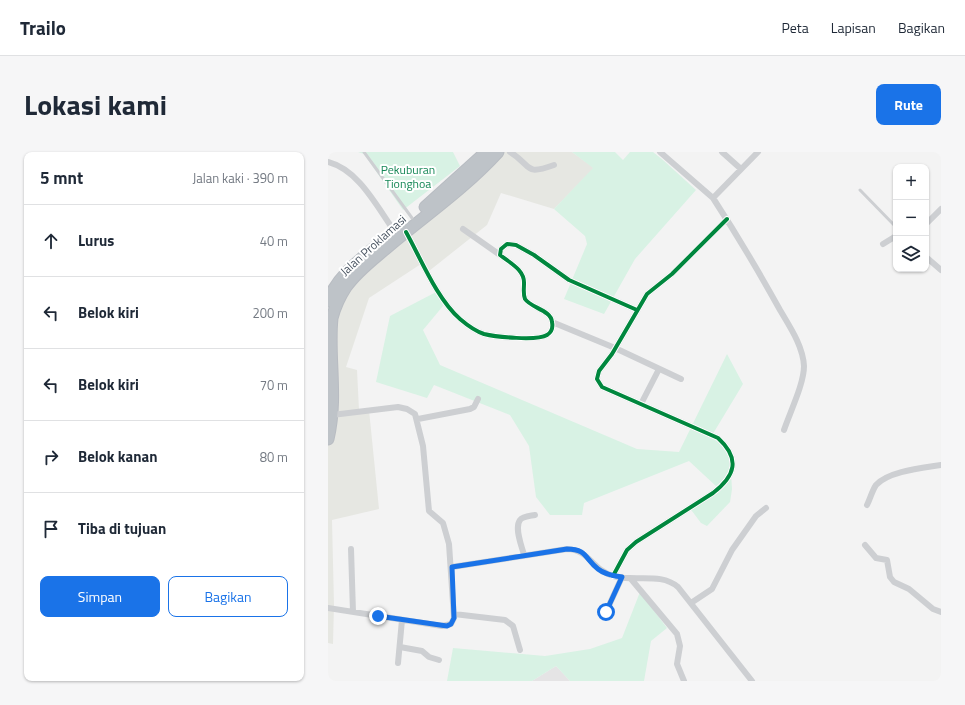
<!DOCTYPE html>
<html lang="id">
<meta charset="utf-8">
<style>
:root{--surface:#fff;--page:#f6f6f7;--text:#1f2937;--muted:#747a83;--line:#e0e1e3;--accent:#1a73e8}
body{margin:0;font-family:"Titillium Web",sans-serif;background:var(--page);color:var(--text)}
.controls{position:absolute;right:12px;top:12px;display:grid;overflow:hidden;border-radius:8px;box-shadow:0 1px 3px #0004}
.controls button{width:36px;height:36px;display:grid;place-items:center;padding:0;border:0;border-bottom:1px solid var(--line);background:var(--surface);color:var(--text);font:20px sans-serif}
.stop{position:absolute;width:12px;height:12px;margin:-9px;border:3px solid #1a73e8;border-radius:50%;background:#fff}
.stop.end{background:#1a73e8;border-color:#fff;box-shadow:0 1px 4px #0008}
.list{margin:0;padding:0;list-style:none}
h2{display:flex;justify-content:space-between;align-items:center;height:52px;margin:0;padding:0 16px;font-size:17px}
h2 small{font-size:13px;font-weight:400;color:var(--muted)}
.list li{display:grid;grid-template-columns:26px 1fr auto;gap:12px;align-items:center;box-sizing:border-box;height:72px;padding:0 16px;border-top:1px solid var(--line)}
.list b{display:block;font-size:15px;white-space:nowrap}
.list em{font-size:13px;font-style:normal;color:var(--muted)}
.actions{display:flex;gap:8px;padding:12px 16px}
.actions a{flex:1;padding:9px 0;border:1px solid var(--accent);border-radius:8px;text-align:center;font-size:14px;color:var(--accent)}
.actions .main{background:var(--accent);color:#fff}
.icon{flex:none;width:22px;height:22px;fill:none;stroke:currentColor;stroke-width:2;stroke-linecap:round;stroke-linejoin:round}
.map{position:relative;flex:none;width:613px;height:529px;overflow:hidden;border-radius:8px}
header{display:flex;align-items:center;gap:24px;box-sizing:border-box;height:56px;padding:0 20px;background:var(--surface);border-bottom:1px solid var(--line)}
header strong{font-size:19px}
nav{display:flex;gap:22px;margin-inline-start:auto;font-size:14px}
.intro{display:flex;align-items:center;justify-content:space-between;box-sizing:border-box;height:96px;padding:0 24px}
h1{margin:0;font-size:28px}
.button{padding:10px 18px;border-radius:8px;background:var(--accent);color:#fff;font-size:14px;font-weight:700}
main{display:flex;gap:24px;padding:0 24px}
aside{flex:1;background:var(--surface);border-radius:8px;box-shadow:0 1px 3px #0004}
.map>svg:first-child{display:block}
.commercial{fill:#e6e7e2}
.education{fill:#e5e4e5}
.green{fill:#d8f2e4}
.lines{fill:none;stroke-linecap:round;stroke-linejoin:round}
.highway-casing{stroke:#b8bcc2;stroke-width:13}
.lane{stroke:#cdcfd2;stroke-width:3}
.street{stroke:#cdcfd2;stroke-width:6}
.highway{stroke:#bec3c8;stroke-width:11}
.cycleway-casing{stroke:#fff;stroke-width:6}
.cycleway{stroke:#00873e;stroke-width:4}
.route{stroke:#1a73e8;stroke-width:5}
.labels{text-anchor:middle;dominant-baseline:central;stroke-width:4;stroke-linejoin:round;paint-order:stroke}
.park-label{font-size:12px;fill:#158756;stroke:#fff}
.street-label{font-size:12px;fill:#495461;stroke:#fff}
</style>
<header>
<strong>Trailo</strong>
<nav><a>Peta</a><a>Lapisan</a><a>Bagikan</a></nav>
</header>
<div class="intro"><h1>Lokasi kami</h1><a class="button">Rute</a></div>
<main>
<aside>
<h2>5 mnt<small>Jalan kaki · 390 m</small></h2>
<ul class="list">
<li><svg class="icon" aria-label="ahead" viewBox="0 0 24 24"><path d="M12 20V5M6 11l6-6 6 6"/></svg><div><b>Lurus</b></div><em>40 m</em></li>
<li><svg class="icon" aria-label="left" viewBox="0 0 24 24"><path d="M17 20v-9H6M10 6l-5 5 5 5"/></svg><div><b>Belok kiri</b></div><em>200 m</em></li>
<li><svg class="icon" aria-label="left" viewBox="0 0 24 24"><path d="M17 20v-9H6M10 6l-5 5 5 5"/></svg><div><b>Belok kiri</b></div><em>70 m</em></li>
<li><svg class="icon" aria-label="right" viewBox="0 0 24 24"><path d="M7 20v-9h11M14 6l5 5-5 5"/></svg><div><b>Belok kanan</b></div><em>80 m</em></li>
<li><svg class="icon" aria-label="arrive" viewBox="0 0 24 24"><path d="M6 21V4h12l-3 4 3 4H6"/></svg><div><b>Tiba di tujuan</b></div></li>
</ul>
<div class="actions"><a class="main">Simpan</a><a>Bagikan</a></div>
</aside>
<div class="map">
<svg width="613" height="529" viewBox="0 0 613 529">
<rect width="100%" height="100%" fill="#f3f3f3"/>
<path class="commercial" d="M173 0H244L266 16 226 57 173 41 159 73 101 119 96 110 41 146 18 215 29 218 31 258H41L51 357 4 368 6 453 5 492 0 491V293L7 263V165L28 127Z"/>
<path class="education" d="M228 514 242 529H204Z"/>
<path class="green" d="M30 0H125L132 14 75 58 36 2Z
M244 0H287L295 8 302 0H325L335 8 368 38 307 107 276 162 236 147 259 92 257 84 226 57 265 16Z
M112 138 115 154 95 178 112 213 309 297 351 300 399 202 415 232 383 285 398 296 402 306 404 337 402 350 379 374 373 371 361 355 389 335 361 309 256 351 254 363H222L208 345 201 294 182 263 106 233 99 246 48 230 62 164Z
M312 440 339 476 323 489 316 529H242L228 514 204 529H119L125 496 217 504 262 497 294 486Z"/>
<g class="lines">
<defs>
<path id="highway" d="M97 55 158 0
M0 149C9 124 32 108 52 91
M0 287C10 245 0 204 4 166 7 155 12 144 18 135 29 119 47 106 62 93 98 63 138 35 170 0"/>
</defs>
<use href="#highway" class="highway-casing"/>
<path class="lane" d="M36 0 84 66
M532 38 568 75"/>
<path class="street" d="M182 0C205 14 195 24 226 13
M332 0 385 46 430 0
M394 0 413 17
M0 10C31 18 49 55 67 80
M385 46C409 83 431 120 452 158 462 175 475 194 476 214 476 232 462 260 456 278
M598 72 613 57
M135 77 172 103
M78 80C93 107 109 147 132 167 139 173 147 179 156 182 168 185 209 189 219 183 224 180 225 175 224 170 223 158 203 156 197 147 195 142 196 137 196 132 197 118 182 111 172 103L173 97 179 92 188 93 206 103 241 128 309 158
M555 92 568 84
M598 105 613 118
M224 170 287 196 353 227
M313 252 331 217
M90 267 142 257 146 255 150 247
M539 353C542 347 544 339 548 333 561 319 595 316 613 313
M537 393 548 406 559 408 562 425 566 430 581 437 605 457 613 460
M23 397 25 460
M196 403C194 395 186 376 192 368 195 364 202 364 207 363
M124 415 239 397C262 398 263 417 285 424 307 430 333 420 350 435L424 529
M285 424 299 398 308 390 385 341C407 324 413 307 390 286L274 235 269 227 271 219 284 202 319 142 344 122 399 67
M303 427 349 482 352 494 349 512 356 529
M363 451 384 437 404 398 428 364 438 356
M0 456 114 474 123 472 126 466 121 392 115 371 101 359 95 294 87 262 79 257 70 255 4 263
M278 460 294 425
M126 462 177 468 185 474 192 498
M72 495 94 499 101 505 111 508
M70 511 74 468"/>
<use href="#highway" class="highway"/>
<defs>
<path id="cycleway" d="M78 80C93 107 109 147 132 167 139 173 147 179 156 182 168 185 209 189 219 183 224 180 225 175 224 170 223 158 203 156 197 147 195 142 196 137 196 132 197 118 182 111 172 103L173 97 179 92 188 93 206 103 241 128 309 158
M285 424 299 398 308 390 385 341C407 324 413 307 390 286L274 235 269 227 271 219 284 202 319 142 344 122 399 67"/>
</defs>
<use href="#cycleway" class="cycleway-casing"/>
<use href="#cycleway" class="cycleway"/>
</g>
<g class="lines">
<path class="route" d="M50 464 119 474 123 472 126 466 124 415 239 397C259 397 257 407 270 417 276 422 286 424 294 425L278 460"/>
</g>
<g class="labels">
<g class="park-label">
<text x="80" y="17">Pekuburan<tspan x="80" dy="14">Tionghoa</tspan></text>
</g>
<g class="street-label">
<text transform="translate(45 93) rotate(-42)">Jalan Proklamasi</text>
</g>
</g>
</svg>
<div class="controls">
<button>+</button>
<button>−</button>
<button><svg class="icon" aria-label="layers" viewBox="0 0 24 24"><path d="M12 4l9 5-9 5-9-5zM3 14l9 5 9-5"/></svg></button>
</div>
<div class="stop" style="left:278px;top:460px"></div>
<div class="stop end" style="left:50px;top:464px"></div>
</div>
</main>
